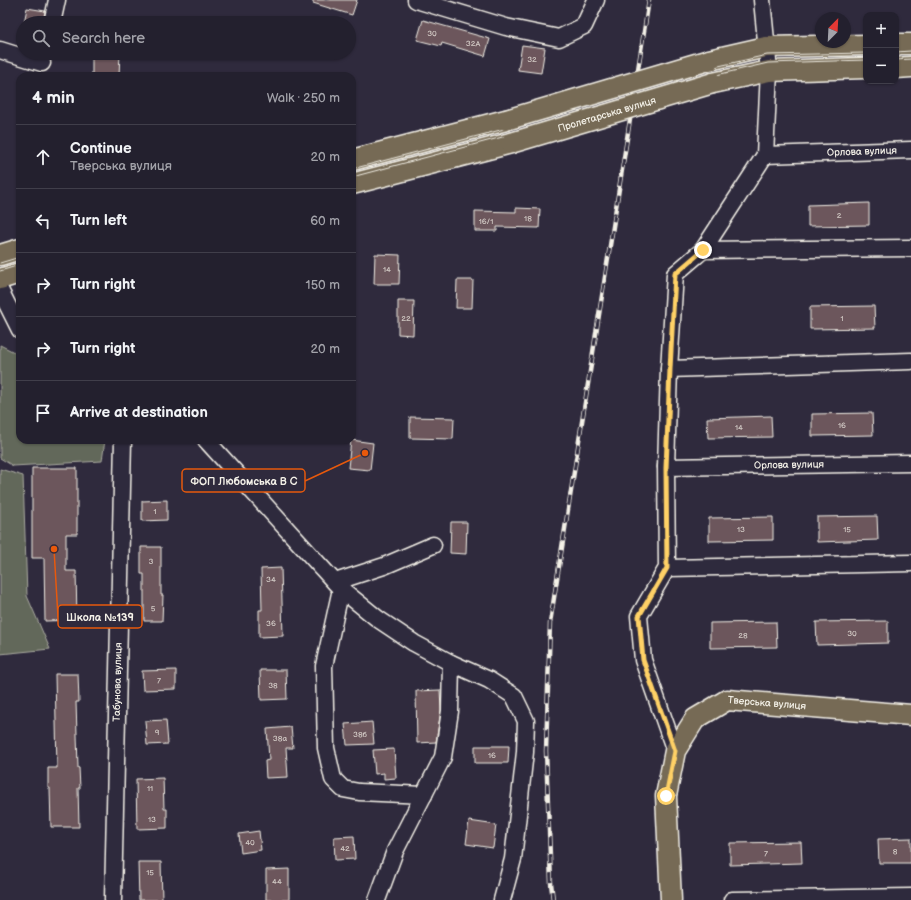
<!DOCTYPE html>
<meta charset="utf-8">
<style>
:root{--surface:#23202e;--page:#2f2d3a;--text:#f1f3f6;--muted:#a3a3aa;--line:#403e4a}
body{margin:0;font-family:"Balsamiq Sans",sans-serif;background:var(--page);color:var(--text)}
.controls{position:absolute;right:12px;top:12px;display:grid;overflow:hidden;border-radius:8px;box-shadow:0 1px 3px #0004}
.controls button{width:36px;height:36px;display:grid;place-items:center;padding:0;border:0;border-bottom:1px solid var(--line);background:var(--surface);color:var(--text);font:20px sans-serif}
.compass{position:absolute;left:815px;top:12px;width:36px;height:36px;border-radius:50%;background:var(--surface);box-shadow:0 1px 3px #0004;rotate:24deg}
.stop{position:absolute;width:12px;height:12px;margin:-9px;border:3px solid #ffd166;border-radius:50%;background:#fff}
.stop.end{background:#ffd166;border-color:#fff;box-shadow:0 1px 4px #0008}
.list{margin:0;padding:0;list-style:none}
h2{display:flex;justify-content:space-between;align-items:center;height:52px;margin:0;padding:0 16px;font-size:17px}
h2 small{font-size:13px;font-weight:400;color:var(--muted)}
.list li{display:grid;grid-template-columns:26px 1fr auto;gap:12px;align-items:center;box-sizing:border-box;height:64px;padding:0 16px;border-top:1px solid var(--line)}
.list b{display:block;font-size:15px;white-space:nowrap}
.list p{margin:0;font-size:13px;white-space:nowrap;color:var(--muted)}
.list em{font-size:13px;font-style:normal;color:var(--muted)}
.icon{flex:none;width:22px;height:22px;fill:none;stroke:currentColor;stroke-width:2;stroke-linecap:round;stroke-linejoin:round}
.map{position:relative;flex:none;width:911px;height:900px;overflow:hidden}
.search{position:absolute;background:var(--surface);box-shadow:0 1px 3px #0004;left:16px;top:16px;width:340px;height:44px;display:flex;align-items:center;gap:10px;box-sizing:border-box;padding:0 14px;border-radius:22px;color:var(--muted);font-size:15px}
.panel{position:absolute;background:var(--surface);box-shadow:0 1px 3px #0004;left:16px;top:72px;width:340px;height:372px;border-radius:12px}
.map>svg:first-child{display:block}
.green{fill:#62675a;stroke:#abaca1}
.building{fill:#6c565b;stroke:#f4f1e8}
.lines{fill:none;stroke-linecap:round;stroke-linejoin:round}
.minor-casing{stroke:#f4f1e8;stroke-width:19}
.major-casing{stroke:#f4f1e8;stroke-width:23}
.minor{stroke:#2f2a3d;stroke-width:16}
.major{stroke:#766a54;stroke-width:20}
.tram{stroke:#f4f1e8;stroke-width:1}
.rail-casing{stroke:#f4f1e8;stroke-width:4.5}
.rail{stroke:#2f2a3d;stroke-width:3;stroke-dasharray:9;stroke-linecap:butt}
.major-bridge-casing{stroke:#f4f1e8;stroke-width:23;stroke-linecap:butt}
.major-bridge{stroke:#766a54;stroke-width:20}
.route{stroke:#ffd166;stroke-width:5}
.labels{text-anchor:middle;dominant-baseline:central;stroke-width:3;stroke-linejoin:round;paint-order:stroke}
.number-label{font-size:8px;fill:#d2cac5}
.street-label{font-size:10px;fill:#f4f1e8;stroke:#2f2a3d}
.leader{fill:none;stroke:#e8590c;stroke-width:1.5}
.callout-dot{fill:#e8590c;stroke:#2f2a3d;stroke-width:1.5}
.callout{fill:#2f2a3d;stroke:#e8590c;stroke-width:1.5}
.callout-label{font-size:11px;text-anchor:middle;font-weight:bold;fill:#f4f1e8}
</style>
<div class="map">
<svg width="911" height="900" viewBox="0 0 911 900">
<rect width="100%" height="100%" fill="#2f2a3d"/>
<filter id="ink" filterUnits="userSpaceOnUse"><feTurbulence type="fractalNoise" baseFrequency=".025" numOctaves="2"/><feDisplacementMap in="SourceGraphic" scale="8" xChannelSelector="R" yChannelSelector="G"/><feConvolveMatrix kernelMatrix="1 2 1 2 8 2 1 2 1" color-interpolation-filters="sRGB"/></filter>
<g filter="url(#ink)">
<path class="green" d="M0 345 20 355V440H105L102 461 13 466 0 458Z
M0 469 23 476 27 596 50 649 0 654Z"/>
<path class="building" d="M313 0H357L352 15 313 3Z
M27 8 45 11 43 23H24Z
M423 20 490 39 485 56 442 43 441 46 417 40Z
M522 45 545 48 541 73 518 70Z
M92 53H120L119 76H92Z
M869 203V225L808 226V205Z
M516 208 540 209 539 228 497 227V231H475V211L516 212Z
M375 254 400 255 399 284H374Z
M457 280H473L472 308H456Z
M398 301H414L413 335 398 334Z
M874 306 875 328 810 329V307Z
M872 413 873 435 812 436V414Z
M771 416 772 437 708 438 707 418Z
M410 417 454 418 453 439 410 438Z
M351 440 373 443 370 470 348 468Z
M32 468H77V534H66V571H76L77 620 45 621 44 558H32Z
M167 500V520L142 521V501Z
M877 516 878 540 817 542V517Z
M773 517V540L709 541V518Z
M451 522H467L466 554 450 553Z
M141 547H161V595H163L162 621H144V574H141Z
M281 568 283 636 259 637V610H262L261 569Z
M888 621V643L817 645 816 622Z
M776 622 777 647 710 648V623Z
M176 670V689L143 690 142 671Z
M260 670H286L287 699 261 700Z
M55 674H78L79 702H76L78 768H79L80 788H78L79 827H51L50 788H48V768H57Z
M440 690 441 710 436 742 417 743 416 691Z
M166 720 168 744 147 745 145 721Z
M372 722 374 744 347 745 345 724Z
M291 727 293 748H286L288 777 266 778 265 761 269 760 267 729Z
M475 746H509L508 763H475Z
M394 749 396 778 384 779V773L375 774 373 750Z
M163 778 164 809H167V828L137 829 136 779Z
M469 821 496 825 493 848 466 844Z
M259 831 261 850 241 853 239 834Z
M354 836 355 859 335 860 334 837Z
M911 838V863H879L878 839Z
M801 842 802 863 730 865V843Z
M138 862H161L162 900H139Z
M289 869V900H266V870Z"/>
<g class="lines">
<defs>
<g id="minor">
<path d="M416 0 506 27 559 38 584 26 596 0"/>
<path d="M52 23 57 0"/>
<path d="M0 50 42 63"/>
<path id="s1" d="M765 155 911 150"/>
<path d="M703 250 911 248"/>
<path d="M0 290 20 330"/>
<path d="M669 369 911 361"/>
<path d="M206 440 341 589 378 619 414 643 451 663 489 680 514 696 526 721 525 752 513 859 502 900"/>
<path id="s2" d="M666 467 911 463"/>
<path d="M667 568 911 563"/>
<path d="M335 582 384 566 433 545"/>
<path d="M341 589 324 666 326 748 333 779 343 789 359 792 424 795"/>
<path d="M675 751 643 660 639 616 667 568 666 467 669 369 675 274 703 250 765 155 769 71 762 0"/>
<path id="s3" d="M113 900 123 440"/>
<path d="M377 900 395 851 443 757 450 711 451 663"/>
<path d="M732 900 911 897"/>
</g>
<g id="major">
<path d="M896 44H911"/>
<path d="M709 60 766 47 866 45"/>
<path d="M896 68 911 67"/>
<path d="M713 83 769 71 866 68"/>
<path d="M352 160 506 120"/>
<path d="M352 184 511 143"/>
<path d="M0 255 20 249"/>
<path d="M0 279 20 273"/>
<path id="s4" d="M671 900 666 796 675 751 695 719 727 700 911 715"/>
</g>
</defs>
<use href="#minor" class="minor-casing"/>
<use href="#major" class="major-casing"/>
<use href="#minor" class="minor"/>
<use href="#major" class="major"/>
<path class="tram" d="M896 52 911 51
M896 60 911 59
M352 169 508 128 710 68 767 55 866 53
M352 177 510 135 712 76 768 63 866 60
M0 263 20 257
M0 271 20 265"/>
<defs>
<path id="rail" d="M553 900 551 883 546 751 550 623 649 0"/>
</defs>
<use href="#rail" class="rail-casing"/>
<use href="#rail" class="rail"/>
<defs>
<g id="major-bridge">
<path d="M506 120 709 60"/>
<path id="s5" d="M511 143 713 83"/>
</g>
</defs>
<use href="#major-bridge" class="major-bridge-casing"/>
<use href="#major-bridge" class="major-bridge"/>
</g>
</g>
<g class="lines" filter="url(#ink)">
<path class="route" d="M666 796 675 751 643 660 639 616 667 568 666 468 670 369 675 274 703 250"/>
</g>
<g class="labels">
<g class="number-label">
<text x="432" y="33">30</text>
<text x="473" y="43">32А</text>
<text x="532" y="59">32</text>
<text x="839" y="215">2</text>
<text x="528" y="218">18</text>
<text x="486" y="221">16/1</text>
<text x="387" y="269">14</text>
<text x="406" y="318">22</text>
<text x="842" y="318">1</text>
<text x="842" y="425">16</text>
<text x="739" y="427">14</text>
<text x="155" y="511">1</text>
<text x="741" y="529">13</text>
<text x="847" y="529">15</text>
<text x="151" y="561">3</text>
<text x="271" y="579">34</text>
<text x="153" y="608">5</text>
<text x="271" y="623">36</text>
<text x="852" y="633">30</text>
<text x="743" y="635">28</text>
<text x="159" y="680">7</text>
<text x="273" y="685">38</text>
<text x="157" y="732">9</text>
<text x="360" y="734">38б</text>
<text x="280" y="738">38а</text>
<text x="492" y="755">16</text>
<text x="150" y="788">11</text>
<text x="152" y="819">13</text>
<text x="250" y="842">40</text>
<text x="345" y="848">42</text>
<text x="895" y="851">8</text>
<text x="766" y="853">7</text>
<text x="150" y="872">15</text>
<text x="277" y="881">44</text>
</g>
<g class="street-label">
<text stroke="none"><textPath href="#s5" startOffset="100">Пролетарська вулиця</textPath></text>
<text stroke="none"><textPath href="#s1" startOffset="97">Орлова вулиця</textPath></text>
<text stroke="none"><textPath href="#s2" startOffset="123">Орлова вулиця</textPath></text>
<text stroke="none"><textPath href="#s3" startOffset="218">Табунова вулиця</textPath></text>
<text stroke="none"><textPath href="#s4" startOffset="265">Тверська вулиця</textPath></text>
</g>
</g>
<path class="leader" d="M365 453L305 481M54 549L58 617"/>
<g class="callout-dot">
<circle cx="365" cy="453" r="4"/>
<circle cx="54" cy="549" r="4"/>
</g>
<g class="callout">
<rect x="182" y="469" width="123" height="23" rx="4"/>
<rect x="58" y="605" width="84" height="23" rx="4"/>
</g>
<g class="callout-label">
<text x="244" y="485">ФОП Любомська В С</text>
<text x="100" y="621">Школа №139</text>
</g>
</svg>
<div class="controls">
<button>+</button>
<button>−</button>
</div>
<svg class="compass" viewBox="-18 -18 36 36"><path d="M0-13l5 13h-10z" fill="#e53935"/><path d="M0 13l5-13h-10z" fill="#a3a3aa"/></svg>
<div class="stop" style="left:666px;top:796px"></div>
<div class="stop end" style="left:703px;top:250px"></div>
<div class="search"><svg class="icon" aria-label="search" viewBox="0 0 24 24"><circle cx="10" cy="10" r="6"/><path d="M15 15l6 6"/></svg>Search here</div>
<section class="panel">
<h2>4 min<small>Walk · 250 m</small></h2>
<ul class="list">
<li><svg class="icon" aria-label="ahead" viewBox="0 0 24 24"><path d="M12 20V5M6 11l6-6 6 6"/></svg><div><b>Continue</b><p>Тверська вулиця</p></div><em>20 m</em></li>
<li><svg class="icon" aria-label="left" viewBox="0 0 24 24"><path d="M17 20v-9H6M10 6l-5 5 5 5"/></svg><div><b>Turn left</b></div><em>60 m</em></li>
<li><svg class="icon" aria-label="right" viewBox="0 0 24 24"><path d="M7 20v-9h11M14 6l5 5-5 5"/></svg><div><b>Turn right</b></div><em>150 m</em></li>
<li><svg class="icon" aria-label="right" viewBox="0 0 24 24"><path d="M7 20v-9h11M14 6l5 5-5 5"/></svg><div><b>Turn right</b></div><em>20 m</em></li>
<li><svg class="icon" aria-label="arrive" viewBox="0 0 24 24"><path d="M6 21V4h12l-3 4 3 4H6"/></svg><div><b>Arrive at destination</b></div></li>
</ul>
</section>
</div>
